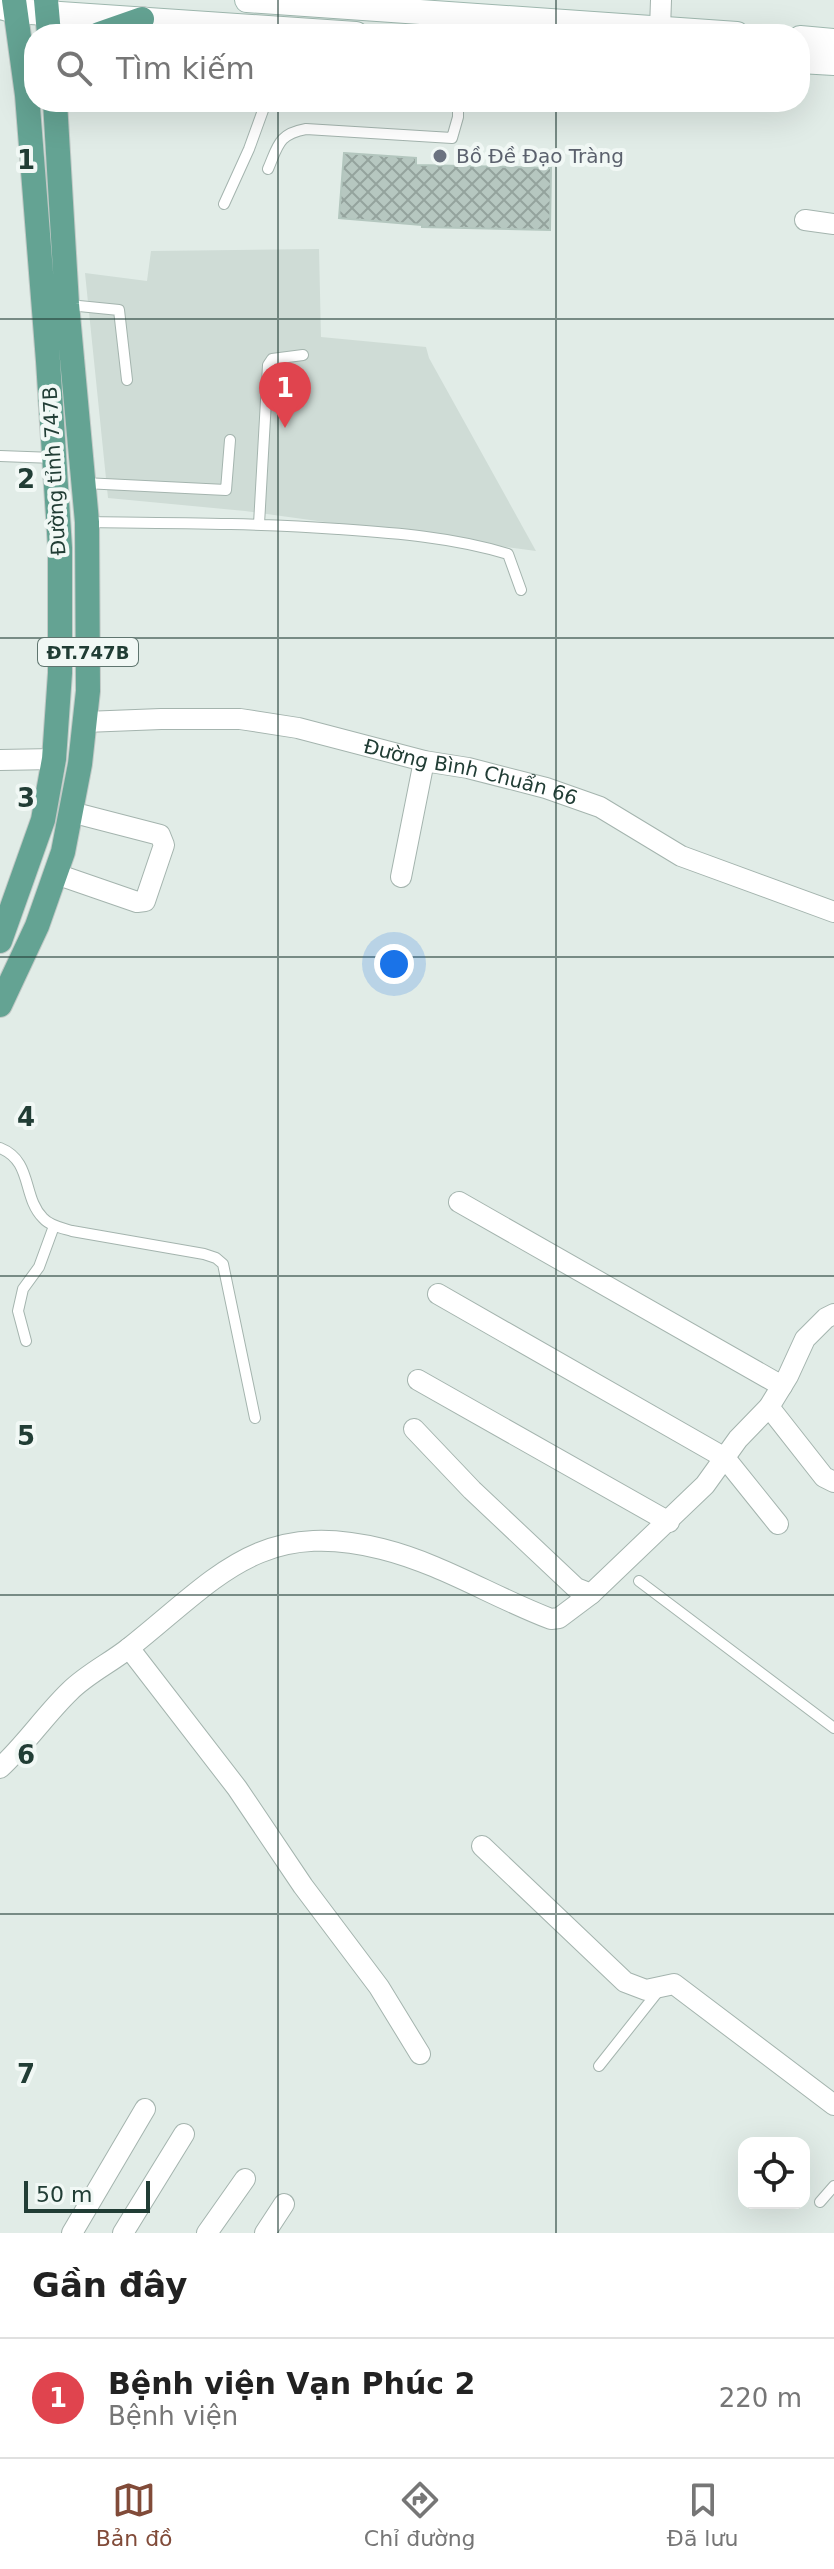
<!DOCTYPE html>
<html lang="vi">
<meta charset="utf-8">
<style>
:root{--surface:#fff;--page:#f6f6f6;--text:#222;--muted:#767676;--line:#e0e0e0;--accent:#814b39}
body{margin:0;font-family:"DejaVu Sans",sans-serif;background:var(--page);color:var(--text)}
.controls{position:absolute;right:24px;bottom:24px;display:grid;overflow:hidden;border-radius:16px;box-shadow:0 8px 32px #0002}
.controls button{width:72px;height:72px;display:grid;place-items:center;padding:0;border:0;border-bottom:2px solid var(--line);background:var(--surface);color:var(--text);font:40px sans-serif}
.scale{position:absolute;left:24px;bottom:20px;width:126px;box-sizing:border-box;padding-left:8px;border:4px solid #213d35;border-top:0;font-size:22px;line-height:28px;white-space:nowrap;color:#213d35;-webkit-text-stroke:6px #f1f8f5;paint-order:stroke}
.you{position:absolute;left:394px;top:964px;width:28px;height:28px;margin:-20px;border:6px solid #fff;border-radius:50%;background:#1a73e8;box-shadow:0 0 0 12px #1a73e833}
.badge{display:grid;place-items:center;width:52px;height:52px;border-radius:50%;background:var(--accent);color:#fff;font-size:26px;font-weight:700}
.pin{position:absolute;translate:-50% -66px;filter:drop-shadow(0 2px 4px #0008)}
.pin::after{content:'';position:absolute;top:42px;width:28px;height:24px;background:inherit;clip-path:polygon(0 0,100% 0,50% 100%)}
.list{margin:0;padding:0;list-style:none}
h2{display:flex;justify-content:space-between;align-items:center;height:104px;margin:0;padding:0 32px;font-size:34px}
h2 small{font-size:26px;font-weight:400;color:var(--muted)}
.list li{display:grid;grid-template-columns:52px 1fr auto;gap:24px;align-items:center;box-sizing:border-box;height:120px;padding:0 32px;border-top:2px solid var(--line)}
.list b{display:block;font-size:30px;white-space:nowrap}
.list p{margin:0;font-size:26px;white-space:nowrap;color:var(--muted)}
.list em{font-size:26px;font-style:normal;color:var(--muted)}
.icon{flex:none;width:44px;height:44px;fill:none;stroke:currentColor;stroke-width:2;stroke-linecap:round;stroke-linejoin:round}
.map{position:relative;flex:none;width:834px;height:2233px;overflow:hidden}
.search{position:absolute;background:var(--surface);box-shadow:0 8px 32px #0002;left:24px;right:24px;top:24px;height:88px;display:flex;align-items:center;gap:20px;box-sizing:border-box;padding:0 28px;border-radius:32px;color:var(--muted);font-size:30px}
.sheet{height:224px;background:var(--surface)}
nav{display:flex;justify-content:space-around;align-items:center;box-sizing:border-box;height:112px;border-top:2px solid var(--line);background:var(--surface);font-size:22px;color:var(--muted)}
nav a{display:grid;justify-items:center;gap:4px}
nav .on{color:var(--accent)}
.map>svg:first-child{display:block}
.built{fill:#cfdcd6}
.building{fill:url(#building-cross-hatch);stroke:#b3c6be;stroke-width:2}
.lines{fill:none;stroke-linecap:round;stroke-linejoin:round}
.service-casing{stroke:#a4b4ae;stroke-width:12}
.minor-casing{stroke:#a4b4ae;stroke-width:22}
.secondary-casing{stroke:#9fb8af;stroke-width:26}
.primary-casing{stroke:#c1c9c6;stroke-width:26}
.service{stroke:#fff;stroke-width:10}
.minor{stroke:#fff;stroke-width:20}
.secondary{stroke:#fff;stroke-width:24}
.primary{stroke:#64a393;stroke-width:24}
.grid{fill:none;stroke:#213d35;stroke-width:2;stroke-opacity:0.55}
.worship-dot{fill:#6b7280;stroke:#f1f8f5;stroke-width:3}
.labels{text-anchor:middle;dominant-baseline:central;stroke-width:8;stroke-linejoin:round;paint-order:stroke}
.shield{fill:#f1f8f5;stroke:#5f756f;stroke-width:2}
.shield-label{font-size:18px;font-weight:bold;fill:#213d35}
.worship-label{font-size:20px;fill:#5b616d;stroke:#f1f8f5;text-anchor:start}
.street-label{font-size:20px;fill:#213d35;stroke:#f1f8f5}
.grid-label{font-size:26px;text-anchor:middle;font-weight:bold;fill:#213d35;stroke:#f1f8f5;stroke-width:8;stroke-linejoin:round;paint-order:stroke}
</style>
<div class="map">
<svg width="834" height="2233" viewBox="0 0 834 2233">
<defs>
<pattern id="building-cross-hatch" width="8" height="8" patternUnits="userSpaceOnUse" patternTransform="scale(2)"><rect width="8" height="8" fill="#b6c7c0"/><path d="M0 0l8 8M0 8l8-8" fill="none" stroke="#94a39d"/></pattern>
</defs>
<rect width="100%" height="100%" fill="#e1ece7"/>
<path class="built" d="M319 249 321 337 426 347 429 358 536 551 245 511 108 498 85 273 147 281 151 251Z"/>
<path class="building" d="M344 153 416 158V165L551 168 550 230 422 227V225L339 218Z"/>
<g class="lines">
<defs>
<path id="service" d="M268 169C278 146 278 134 306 129L452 138 458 117V102
M224 204 249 149 266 102
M69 305 119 310 127 380
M0 456 54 458
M84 483 226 490 230 440
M87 522C171 523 255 523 338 529 395 533 453 537 508 554L521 590
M259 524 268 365 272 359 303 355
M0 1148C33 1161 22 1197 43 1218 50 1226 62 1228 72 1231L204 1254 216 1258 223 1264 255 1418
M26 1341 18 1311 23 1289 39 1267 54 1226
M639 1581 834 1728
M599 2066 660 1989
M820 2202 834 2186"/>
<g id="minor">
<path d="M660 29 661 0"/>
<path d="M805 220 834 224"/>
<path id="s1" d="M85 722 161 719H240L298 728 424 761 468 768 546 788 600 807 681 856 834 912"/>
<path d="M0 760 54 759"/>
<path d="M56 874 137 902 145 901 164 845 160 835 71 812"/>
<path d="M401 877 424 761"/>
<path d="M459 1202 782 1386"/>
<path d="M438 1294 725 1458 778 1524"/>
<path d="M418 1380 669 1522"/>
<path d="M769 1407 824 1477 834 1482"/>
<path d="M414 1429 472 1490 576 1588 591 1594 705 1485 738 1439 769 1407 788 1376 805 1339 826 1318 834 1314"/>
<path d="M129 1648 237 1788 303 1886 379 1987 420 2054"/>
<path d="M0 1768C26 1744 45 1715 70 1691 87 1674 110 1663 129 1648 216 1579 259 1518 382 1549 442 1564 493 1597 551 1619L559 1618 591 1594"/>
<path d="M482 1846 625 1982 646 1990 674 1984 834 2105"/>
<path d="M72 2233 145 2109"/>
<path d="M123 2233 184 2134"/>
<path d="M207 2233 245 2179"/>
<path d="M265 2233 284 2204"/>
</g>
<path id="secondary" d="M247 0 737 34
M0 7 16 11 356 34
M800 38 834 41
M800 61 834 63"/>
<path id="primary" d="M46 0 49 34
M99 34 142 19
M0 941 43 820 54 759 60 673V548L48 361 27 95 14 0
M0 1005 37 926 63 852 80 764 88 691 87 522 67 304 55 102"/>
</defs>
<use href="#service" class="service-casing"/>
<use href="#minor" class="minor-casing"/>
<use href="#secondary" class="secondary-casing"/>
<use href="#primary" class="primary-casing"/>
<use href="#service" class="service"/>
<use href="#minor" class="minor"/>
<use href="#secondary" class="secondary"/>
<use href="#primary" class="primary"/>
</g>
<path class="grid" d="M278 0V34M556 0V34M278 102V2233M556 102V2233M0 319H834M0 638H834M0 957H834M0 1276H834M0 1595H834M0 1914H834"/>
<circle class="worship-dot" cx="440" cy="156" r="8"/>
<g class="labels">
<rect class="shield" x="38" y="638" width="100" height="28" rx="6"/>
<g class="shield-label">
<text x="88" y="652">ĐT.747B</text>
</g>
<g class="worship-label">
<text x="456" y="156">Bồ Đề Đạo Tràng</text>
</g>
<g class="street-label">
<text transform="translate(54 471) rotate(-93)">Đường tỉnh 747B</text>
<text stroke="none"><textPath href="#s1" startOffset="392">Đường Bình Chuẩn 66</textPath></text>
</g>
</g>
<g class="grid-label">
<text x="26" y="169">1</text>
<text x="26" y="488">2</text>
<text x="26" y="807">3</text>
<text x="26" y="1126">4</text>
<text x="26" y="1445">5</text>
<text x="26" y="1764">6</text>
<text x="26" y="2083">7</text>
</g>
</svg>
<div class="controls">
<button><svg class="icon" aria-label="locate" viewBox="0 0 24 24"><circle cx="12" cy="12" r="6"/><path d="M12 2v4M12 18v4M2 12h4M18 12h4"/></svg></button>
</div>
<div class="scale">50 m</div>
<div class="you"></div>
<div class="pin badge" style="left:285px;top:428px;background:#e0444e">1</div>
<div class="search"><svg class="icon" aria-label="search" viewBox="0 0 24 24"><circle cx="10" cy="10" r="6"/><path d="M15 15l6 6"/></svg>Tìm kiếm</div>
</div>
<section class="sheet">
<h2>Gần đây<small></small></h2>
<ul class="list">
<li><span class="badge" style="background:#e0444e">1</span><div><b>Bệnh viện Vạn Phúc 2</b><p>Bệnh viện</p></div><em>220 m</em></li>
</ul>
</section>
<nav>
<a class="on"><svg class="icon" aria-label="map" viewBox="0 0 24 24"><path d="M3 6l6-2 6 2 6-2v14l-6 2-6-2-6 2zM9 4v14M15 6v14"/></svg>Bản đồ</a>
<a><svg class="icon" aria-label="directions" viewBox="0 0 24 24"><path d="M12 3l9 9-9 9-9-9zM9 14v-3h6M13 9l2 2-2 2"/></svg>Chỉ đường</a>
<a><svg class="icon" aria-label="saved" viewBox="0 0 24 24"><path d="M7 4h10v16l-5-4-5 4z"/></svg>Đã lưu</a>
</nav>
